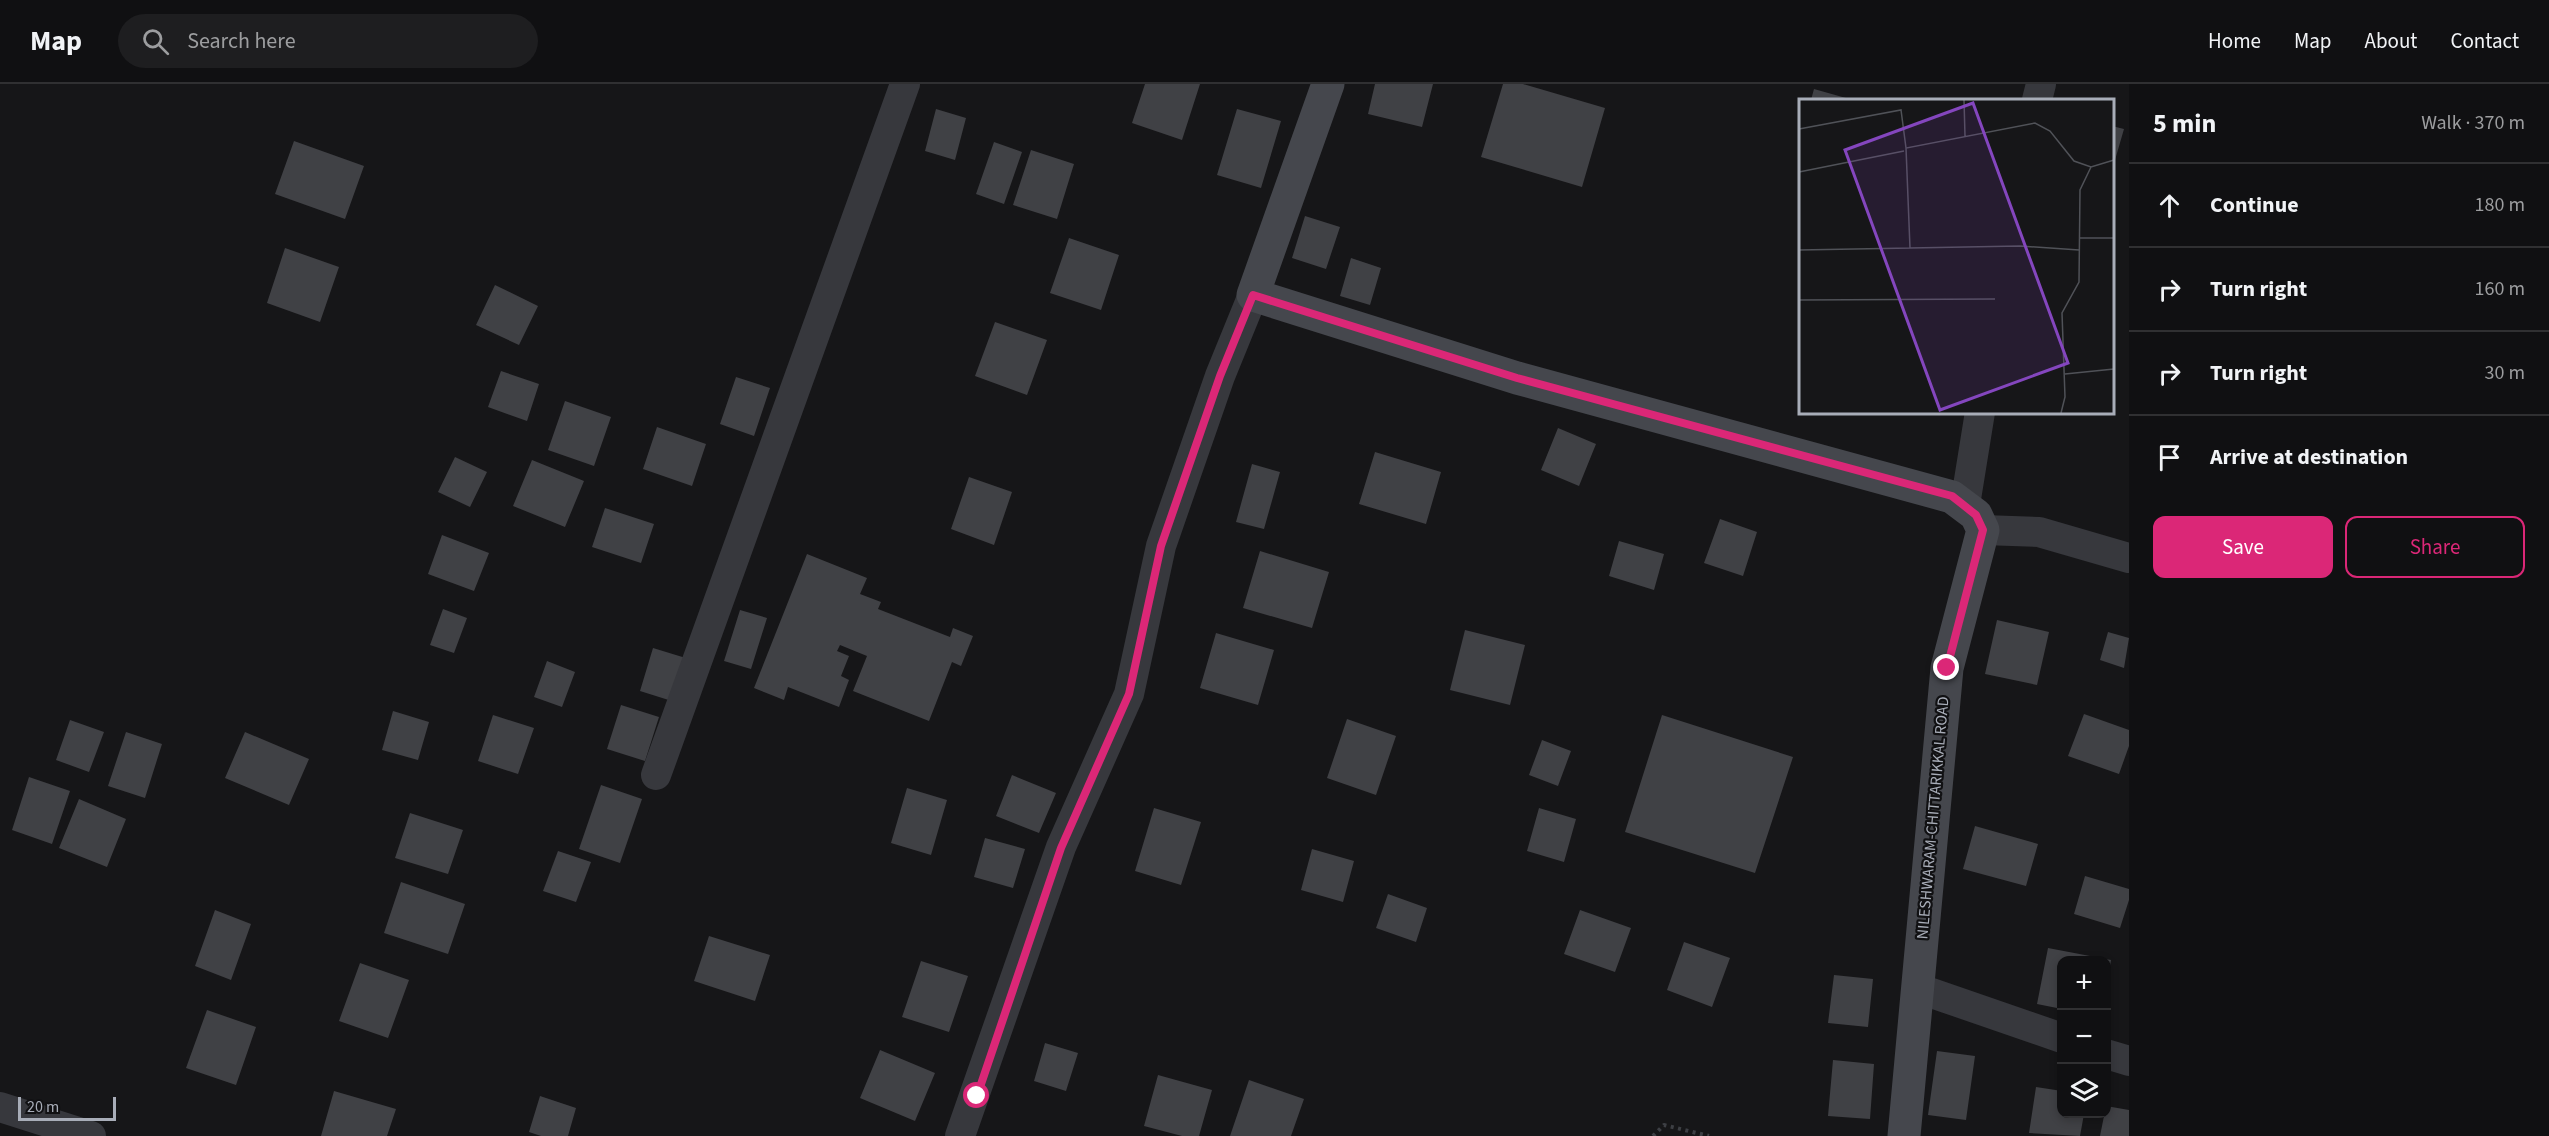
<!DOCTYPE html>
<meta charset="utf-8">
<style>
:root{--surface:#101012;--page:#1e1e20;--text:#f1f3f6;--muted:#9c9d9f;--line:#303032;--accent:#db2777}
body{margin:0;font-family:"Source Sans 3",sans-serif;background:var(--page);color:var(--text)}
.controls{position:absolute;right:18px;bottom:18px;display:grid;overflow:hidden;border-radius:12px;box-shadow:0 3px 9px #0003}
.controls button{width:54px;height:54px;display:grid;place-items:center;padding:0;border:0;border-bottom:2px solid var(--line);background:var(--surface);color:var(--text);font:30px sans-serif}
.scale{position:absolute;left:18px;bottom:15px;width:98px;box-sizing:border-box;padding-left:6px;border:3px solid #a8adb8;border-top:0;font-size:16px;line-height:21px;white-space:nowrap;color:#a8adb8;-webkit-text-stroke:4px #111113;paint-order:stroke}
.stop{position:absolute;width:18px;height:18px;margin:-14px;border:4px solid #db2777;border-radius:50%;background:#fff}
.stop.end{background:#db2777;border-color:#fff;box-shadow:0 2px 6px #0008}
.list{margin:0;padding:0;list-style:none}
h2{display:flex;justify-content:space-between;align-items:center;height:78px;margin:0;padding:0 24px;font-size:26px}
h2 small{font-size:20px;font-weight:400;color:var(--muted)}
.list li{display:grid;grid-template-columns:39px 1fr auto;gap:18px;align-items:center;box-sizing:border-box;height:84px;padding:0 24px;border-top:2px solid var(--line)}
.list b{display:block;font-size:22px;white-space:nowrap}
.list em{font-size:20px;font-style:normal;color:var(--muted)}
.actions{display:flex;gap:12px;padding:18px 24px}
.actions a{flex:1;padding:14px 0;border:2px solid var(--accent);border-radius:12px;text-align:center;font-size:21px;color:var(--accent)}
.actions .main{background:var(--accent);color:#fff}
.icon{flex:none;width:33px;height:33px;fill:none;stroke:currentColor;stroke-width:2;stroke-linecap:round;stroke-linejoin:round}
.map{position:relative;flex:none;width:2129px;height:1052px;overflow:hidden}
header{display:flex;align-items:center;gap:36px;box-sizing:border-box;height:84px;padding:0 30px;background:var(--surface);border-bottom:2px solid var(--line)}
header strong{font-size:28px}
nav{display:flex;gap:33px;margin-inline-start:auto;font-size:21px}
.search{width:420px;height:54px;background:var(--page);display:flex;align-items:center;gap:15px;box-sizing:border-box;padding:0 21px;border-radius:33px;color:var(--muted);font-size:22px}
main{display:flex}
aside{flex:1;background:var(--surface)}
.map>svg:first-child{display:block}
.building{fill:#404145}
.lines{fill:none;stroke-linecap:round;stroke-linejoin:round}
.path{stroke:#3d3f44;stroke-width:4;stroke-dasharray:3 4.5;stroke-linecap:butt}
.street{stroke:#37383d;stroke-width:30}
.secondary{stroke:#45474d;stroke-width:33}
.route{stroke:#db2777;stroke-width:8}
.labels{text-anchor:middle;dominant-baseline:central;stroke-width:4.5;stroke-linejoin:round;paint-order:stroke}
.street-label{font-size:16px;fill:#a8adb8;stroke:#111113}
.inset-road{fill:none;stroke:#505258;stroke-width:1.5}
.view{fill:#8446be;fill-opacity:0.15;stroke:#8446be;stroke-width:3}
.inset-edge{fill:none;stroke:#a8adb8;stroke-width:3}
</style>
<header>
<strong>Map</strong>
<div class="search"><svg class="icon" aria-label="search" viewBox="0 0 24 24"><circle cx="10" cy="10" r="6"/><path d="M15 15l6 6"/></svg>Search here</div>
<nav><a>Home</a><a>Map</a><a>About</a><a>Contact</a></nav>
</header>
<main>
<div class="map">
<svg width="2129" height="1052" viewBox="0 0 2129 1052">
<rect width="100%" height="100%" fill="#161618"/>
<path class="building" d="M1145 0H1200L1182 56 1132 39Z
M1375 0H1433L1422 43 1368 30Z
M1503 0H1523L1605 24 1582 103 1481 73Z
M1814 5 1853 16H1811Z
M936 25 966 34 955 76 925 67Z
M1237 25 1281 37 1261 104 1217 91Z
M2112 42 2124 45 2113 83H2112Z
M294 57 364 82 345 135 275 110Z
M994 58 1022 68 1004 120 976 110Z
M1031 66 1074 80 1057 135 1013 121Z
M1305 132 1340 143 1326 185 1292 174Z
M1069 154 1119 171 1101 226 1050 209Z
M285 164 339 183 320 238 267 219Z
M1351 174 1381 184 1370 221 1340 212Z
M495 201 538 222 519 261 476 241Z
M995 238 1047 256 1027 311 975 292Z
M501 287 539 300 527 337 488 323Z
M736 293 770 304 754 352 720 340Z
M565 317 611 333 594 382 548 366Z
M657 343 706 360 692 402 643 385Z
M1558 344 1596 360 1579 402 1541 386Z
M1375 368 1441 388 1426 440 1359 420Z
M455 373 487 388 470 423 438 408Z
M532 376 584 397 565 443 513 422Z
M1252 380 1280 388 1264 445 1236 438Z
M969 393 1012 408 994 461 951 445Z
M605 424 654 440 641 479 592 463Z
M1720 435 1757 448 1743 492 1704 479Z
M442 451 489 469 474 507 428 490Z
M1619 457 1664 470 1654 506 1609 492Z
M1260 467 1329 488 1312 544 1243 524Z
M807 470 867 494 860 510 881 518 878 525 950 553 953 544 973 552 961 582 952 578 929 637 853 607 867 572 840 561 837 567 849 572 841 592 849 596 839 623 788 603 784 616 754 604Z
M443 525 467 534 454 569 430 561Z
M740 526 767 534 751 585 724 577Z
M1997 536 2049 548 2037 601 1985 590Z
M1465 546 1525 561 1510 621 1450 606Z
M2108 548 2129 554 2124 584 2100 576Z
M1216 549 1274 566 1258 621 1200 604Z
M653 564 689 575 675 618 640 607Z
M547 577 575 588 562 623 534 613Z
M621 621 659 633 645 677 607 665Z
M393 627 429 638 418 676 382 666Z
M2084 630 2129 646V662L2119 690 2068 672Z
M493 631 534 644 518 690 478 677Z
M1662 631 1793 673 1755 789 1625 748Z
M1347 635 1396 652 1376 711 1327 694Z
M70 636 104 648 89 688 56 676Z
M126 648 162 660 145 714 108 702Z
M245 648 309 675 289 721 225 694Z
M1542 656 1571 667 1558 702 1529 691Z
M1012 691 1056 709 1039 749 996 732Z
M29 693 70 707 52 760 12 746Z
M601 701 642 715 620 779 579 765Z
M907 704 947 716 931 771 891 759Z
M79 715 126 735 107 783 59 764Z
M1154 724 1201 738 1181 801 1135 787Z
M1539 724 1576 735 1564 778 1527 767Z
M410 729 463 746 448 790 395 774Z
M1975 742 2038 760 2026 802 1963 785Z
M985 754 1025 765 1013 804 974 793Z
M1312 765 1354 777 1343 818 1301 806Z
M558 767 591 778 576 818 543 807Z
M2085 792 2129 805V816L2120 844 2074 830Z
M401 798 465 820 448 870 384 849Z
M1388 810 1427 824 1416 858 1376 844Z
M215 826 251 840 231 896 195 882Z
M1580 826 1631 844 1615 888 1564 870Z
M709 852 770 871 755 917 694 897Z
M1684 858 1730 874 1712 923 1667 906Z
M2048 864 2111 876 2108 894 2106 875 2062 876V925L2037 920Z
M921 877 968 892 949 948 902 933Z
M360 879 409 896 388 954 339 937Z
M1834 891 1873 895 1868 943 1828 939Z
M207 926 256 943 236 1001 186 984Z
M1045 959 1078 969 1066 1007 1034 997Z
M880 966 935 989 915 1037 860 1014Z
M1937 967 1975 972 1966 1036 1928 1031Z
M1833 976 1874 980 1870 1035 1828 1032Z
M1158 991 1212 1006 1199 1052H1182L1144 1042Z
M1249 996 1304 1015 1291 1052H1230Z
M2036 1003 2062 1007V1030H2084L2080 1052 2029 1049Z
M334 1007 396 1025 387 1052H321Z
M540 1012 576 1024 568 1052H541L529 1048Z
M2106 1022 2129 1026V1052H2100Z"/>
<g class="lines">
<path class="path" d="M1653 1052 1664 1041 1709 1052"/>
<path class="street" d="M2037 16 2041 0
M1965 421 1980 328
M1983 446 2039 448 2129 474
M656 691 905 0
M1917 904 2062 954
M2106 970 2129 977
M0 1023 91 1052
M960 1052 1061 763 1129 610 1161 462 1220 292 1253 211"/>
<path class="secondary" d="M1328 0 1253 211 1517 294 1952 413 1976 431 1983 446 1947 584 1904 1052"/>
</g>
<g class="lines">
<path class="route" d="M977 1012 1061 764 1129 610 1161 462 1220 292 1253 211 1517 294 1952 412 1976 431 1983 446 1947 584"/>
</g>
<g class="labels">
<g class="street-label">
<text transform="translate(1933 734) rotate(-85)">NILESHWARAM-CHITTARIKKAL ROAD</text>
</g>
</g>
<g transform="translate(1799 15)">
<rect width="315" height="315" fill="#161618"/>
<path class="inset-road" d="M165 1 166 37M0 30 102 11 107 49M0 73 105 52M280 139H315M111 149 221 147 280 151M0 151 111 149 107 49 236 24 251 32 275 62 292 68 315 61M0 201 196 200M266 275 315 270M262 314 266 298 263 214 280 183 281 91 292 68"/>
<path class="view" d="M174 4 269 264 141 311 46 51Z"/>
<rect width="315" height="315" class="inset-edge"/>
</g>
</svg>
<div class="controls">
<button>+</button>
<button>−</button>
<button><svg class="icon" aria-label="layers" viewBox="0 0 24 24"><path d="M12 4l9 5-9 5-9-5zM3 14l9 5 9-5"/></svg></button>
</div>
<div class="scale">20 m</div>
<div class="stop" style="left:977px;top:1012px"></div>
<div class="stop end" style="left:1947px;top:584px"></div>
</div>
<aside>
<h2>5 min<small>Walk · 370 m</small></h2>
<ul class="list">
<li><svg class="icon" aria-label="ahead" viewBox="0 0 24 24"><path d="M12 20V5M6 11l6-6 6 6"/></svg><div><b>Continue</b></div><em>180 m</em></li>
<li><svg class="icon" aria-label="right" viewBox="0 0 24 24"><path d="M7 20v-9h11M14 6l5 5-5 5"/></svg><div><b>Turn right</b></div><em>160 m</em></li>
<li><svg class="icon" aria-label="right" viewBox="0 0 24 24"><path d="M7 20v-9h11M14 6l5 5-5 5"/></svg><div><b>Turn right</b></div><em>30 m</em></li>
<li><svg class="icon" aria-label="arrive" viewBox="0 0 24 24"><path d="M6 21V4h12l-3 4 3 4H6"/></svg><div><b>Arrive at destination</b></div></li>
</ul>
<div class="actions"><a class="main">Save</a><a>Share</a></div>
</aside>
</main>
